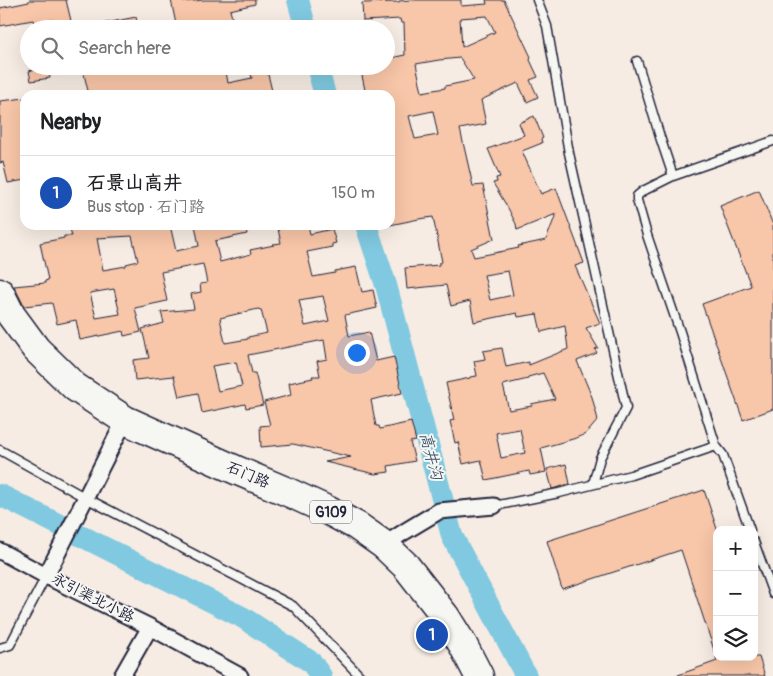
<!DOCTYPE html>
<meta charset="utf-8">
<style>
:root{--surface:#fff;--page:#f6f6f6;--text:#202124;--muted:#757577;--line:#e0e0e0;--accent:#0f766e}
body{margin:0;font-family:Pangolin,"LXGW WenKai TC",sans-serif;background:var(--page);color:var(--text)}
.controls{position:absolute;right:15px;bottom:15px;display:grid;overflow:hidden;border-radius:10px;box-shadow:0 5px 20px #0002}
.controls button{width:45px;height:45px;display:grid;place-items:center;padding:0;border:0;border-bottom:1px solid var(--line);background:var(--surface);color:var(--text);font:25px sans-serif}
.you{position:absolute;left:356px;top:352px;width:18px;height:18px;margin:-12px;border:4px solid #fff;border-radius:50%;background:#1a73e8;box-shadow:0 0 0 8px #1a73e833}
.badge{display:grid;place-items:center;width:32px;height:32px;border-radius:50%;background:var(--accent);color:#fff;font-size:16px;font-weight:700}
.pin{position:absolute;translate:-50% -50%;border:2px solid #fff;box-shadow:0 1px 5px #0006}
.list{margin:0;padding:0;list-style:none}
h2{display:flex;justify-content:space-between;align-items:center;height:65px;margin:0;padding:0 20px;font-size:21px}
h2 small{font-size:16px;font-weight:400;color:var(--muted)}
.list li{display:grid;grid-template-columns:32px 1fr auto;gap:15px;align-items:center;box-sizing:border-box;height:75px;padding:0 20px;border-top:1px solid var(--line)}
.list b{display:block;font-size:19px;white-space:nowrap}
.list p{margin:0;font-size:16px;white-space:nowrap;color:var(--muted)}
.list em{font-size:16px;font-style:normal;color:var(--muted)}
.icon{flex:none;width:28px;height:28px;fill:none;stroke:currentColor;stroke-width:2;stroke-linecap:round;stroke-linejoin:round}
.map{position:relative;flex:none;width:773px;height:676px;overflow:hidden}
.search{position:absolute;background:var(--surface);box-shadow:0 5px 20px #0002;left:20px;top:20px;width:375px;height:55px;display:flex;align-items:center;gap:12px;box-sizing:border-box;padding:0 18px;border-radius:28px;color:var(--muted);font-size:19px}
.panel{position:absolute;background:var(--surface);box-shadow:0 5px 20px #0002;left:20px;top:90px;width:375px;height:140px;border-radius:15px}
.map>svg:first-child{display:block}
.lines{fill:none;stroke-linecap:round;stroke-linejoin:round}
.river{stroke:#80c9e0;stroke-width:22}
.building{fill:#f8c6a8;stroke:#22223b;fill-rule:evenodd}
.lane-casing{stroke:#22223b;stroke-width:11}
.street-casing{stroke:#22223b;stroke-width:19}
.highway-casing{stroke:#22223b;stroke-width:31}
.lane{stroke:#f6f6f2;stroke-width:8}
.street{stroke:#f6f6f2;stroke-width:15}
.highway{stroke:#f6f6f2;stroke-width:28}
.labels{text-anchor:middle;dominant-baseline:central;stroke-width:4;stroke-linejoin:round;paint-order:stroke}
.shield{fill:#f6f6f2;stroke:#626272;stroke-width:1}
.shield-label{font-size:14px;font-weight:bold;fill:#22223b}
.street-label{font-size:15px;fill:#22223b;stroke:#f6f6f2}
.water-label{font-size:16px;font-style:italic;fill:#3e546d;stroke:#f6f6f2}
</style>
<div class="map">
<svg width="773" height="676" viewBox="0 0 773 676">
<rect width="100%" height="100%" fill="#f6ece3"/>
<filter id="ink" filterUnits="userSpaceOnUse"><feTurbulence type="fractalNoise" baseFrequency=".02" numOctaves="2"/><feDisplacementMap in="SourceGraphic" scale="10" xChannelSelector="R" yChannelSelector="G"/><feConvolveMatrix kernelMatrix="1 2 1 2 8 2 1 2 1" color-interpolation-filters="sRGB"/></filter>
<g filter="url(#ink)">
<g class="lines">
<path class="river" d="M298 0 306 29
M317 66 325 95
M366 225 386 285 452 536 526 676
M0 495 242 617 311 662 321 676"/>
</g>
<path class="building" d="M29 0H66L73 29H54L52 20 34 24 33 20 0 26V8L29 2Z
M171 0H182L183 2 204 0H255V4L230 10 235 29H177Z
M410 0H461V6L487 4 486 0H504L531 57 530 60 538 77 530 80 538 97 527 102 518 83 481 100 486 124 460 129 473 186 483 185 494 239 471 249 474 257 519 248 518 246 546 240 556 214 517 230 516 224 508 208 493 183 497 182 496 178 500 177 488 149 524 135 519 123 534 116 543 138 541 139 542 143 522 151 541 194 556 188 584 263 575 266 600 323 586 328 598 348 595 349 597 353 577 361 592 397 598 420 586 434 573 439 541 448 546 472 530 475 529 471 486 480 481 460 463 464 458 442 455 443 450 421 454 420 446 383 470 378V377L477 376 474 361 485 359 483 351 502 348 506 367 529 362V365L568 349 565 326 541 332 537 314 518 317 517 313 474 322 470 301 451 306 446 285 407 289 405 268 439 265V263L442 262 433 217 419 219 390 225V95H366L360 66H386V59L405 55 404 23H401L400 19 363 21 362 3 399 2V1ZM487 16 495 32 462 47 460 18ZM460 58 474 80 445 86V88L422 92 416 64 439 60ZM433 111 438 135 415 139 409 116ZM508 271 513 295 490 300 484 275ZM543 373 555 399 531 404 532 406 509 410 503 385 528 379V377ZM520 429 525 453 501 458 496 433Z
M136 17 138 27 131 29H102L101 24Z
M82 66H225L228 83 252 78 249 66H266L273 95H89Z
M48 67 50 78 31 81 29 71Z
M25 98V180L8 183 3 162 0 163V101Z
M759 190 773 225V409L743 420 702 304 751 286 720 206Z
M69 225H170L176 251 199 246 195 225H245L247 234 215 241 220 262 251 254 250 250 274 245 273 244 281 243 278 229 289 227 288 225H308L310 234 332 229 336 243 332 244V247L307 252 313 277 335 273V271L356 267 362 292 373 290 377 308 345 315 349 336 369 332 376 361 394 357 402 393 371 400 376 426H379L380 429 411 422 416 441 410 442 415 461 388 466 389 472 375 474 325 462 351 457 293 444 261 447 260 426 270 425 264 402 291 395 289 383 313 378 312 376H320L317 361 327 359 324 340 248 355 252 373H255L263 405 246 408 245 404 202 413 198 393 179 397 174 376 135 380 133 360 149 358 142 329 164 323 161 312 194 309 191 294 201 292 200 284 207 283 203 264 161 272 167 301 135 308 141 332 124 336 123 331 80 340 76 320 57 324 52 303 24 306 14 286 45 283V281L48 280 40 243 64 238V236H72ZM132 236 138 261 126 264V266L103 270 97 238ZM114 289 120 314 96 318 90 293ZM323 296 329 321 305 326 299 300ZM258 309 261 310 267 333 248 337V339L225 343 220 318ZM236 362 242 386 218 391 212 366Z
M566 464 570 484 552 489 547 469Z
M704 490 717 529V653H715L681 550 562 589 547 541Z
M716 657H759L765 676H678V675L717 661Z"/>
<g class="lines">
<defs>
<path id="lane" d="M537 0 547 26 569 153 626 408 600 458 593 484
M637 61 660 137 673 176
M716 446 680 332 647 235 637 200V196L643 191 673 176 773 141
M0 450 86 498 293 606 360 676
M494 506 559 493 631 475 716 446 723 455 750 530
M754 542 773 594
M0 648 10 645 46 576"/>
<path id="street" d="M380 549 384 545 404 532 439 511 494 506
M0 551 46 576 150 627 240 676
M46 576 125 420
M122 676 150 627"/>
<path id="highway" d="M0 293 11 315 36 349 75 387 125 420 236 470 290 493 327 510 357 526 384 545 406 566 445 616 463 645 479 676"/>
</defs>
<use href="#lane" class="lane-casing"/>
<use href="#street" class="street-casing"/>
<use href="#highway" class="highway-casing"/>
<use href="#lane" class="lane"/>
<use href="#street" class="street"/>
<use href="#highway" class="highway"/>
</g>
</g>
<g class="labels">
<rect class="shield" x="310" y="500.5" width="42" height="23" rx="4"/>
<g class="shield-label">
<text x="331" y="512">G109</text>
</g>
<g class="street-label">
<text transform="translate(248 475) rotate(23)">石门路</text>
<text transform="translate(93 598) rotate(27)">永引渠北小路</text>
</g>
<g class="water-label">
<text transform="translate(431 456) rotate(75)">高井沟</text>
</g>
</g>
</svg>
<div class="controls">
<button>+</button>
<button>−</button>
<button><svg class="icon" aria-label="layers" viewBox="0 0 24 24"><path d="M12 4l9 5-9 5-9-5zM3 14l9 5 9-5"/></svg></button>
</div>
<div class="you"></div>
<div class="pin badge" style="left:432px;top:635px;background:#1a4fb4">1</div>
<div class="search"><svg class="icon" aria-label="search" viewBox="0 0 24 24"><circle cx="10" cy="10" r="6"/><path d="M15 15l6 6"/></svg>Search here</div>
<section class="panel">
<h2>Nearby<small></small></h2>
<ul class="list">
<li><span class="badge" style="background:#1a4fb4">1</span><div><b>石景山高井</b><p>Bus stop · 石门路</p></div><em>150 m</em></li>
</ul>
</section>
</div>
